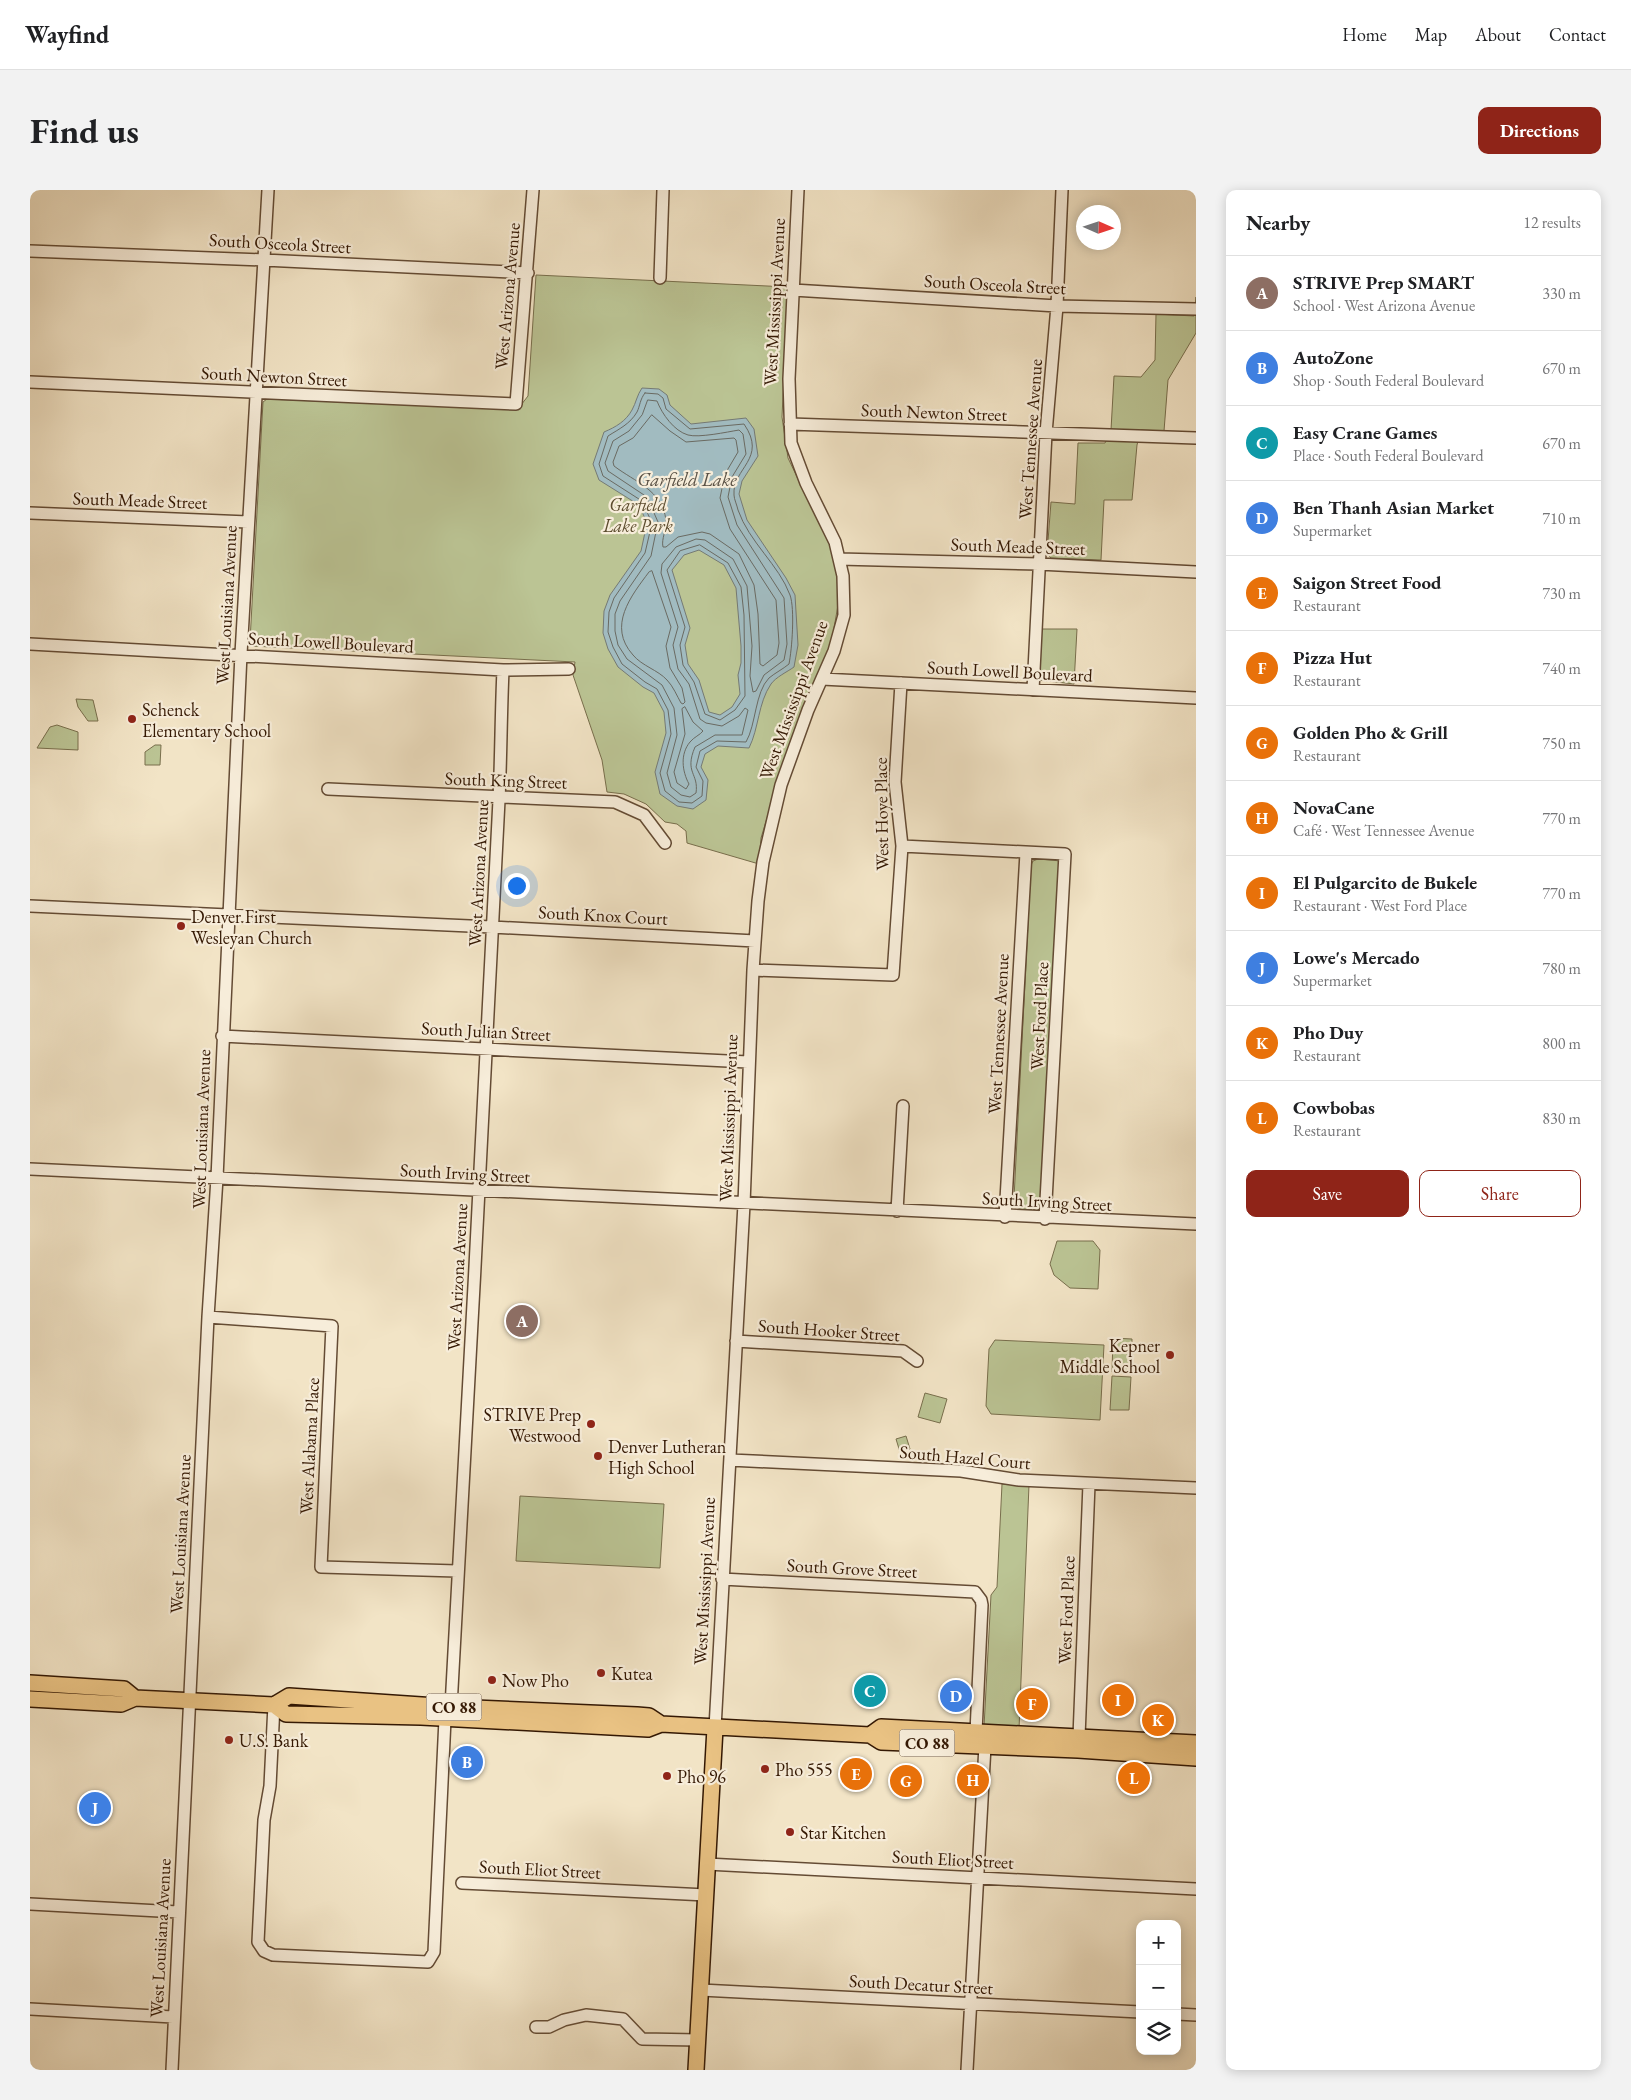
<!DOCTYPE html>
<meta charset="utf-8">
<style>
:root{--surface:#fff;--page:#f2f2f2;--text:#202124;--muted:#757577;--line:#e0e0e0;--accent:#8f2418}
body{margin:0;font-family:"EB Garamond",serif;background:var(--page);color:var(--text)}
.controls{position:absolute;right:15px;bottom:15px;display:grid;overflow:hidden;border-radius:10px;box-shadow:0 2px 12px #0003}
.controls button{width:45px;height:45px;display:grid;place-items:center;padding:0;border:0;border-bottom:1px solid var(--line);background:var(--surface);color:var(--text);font:25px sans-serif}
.compass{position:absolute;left:1046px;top:15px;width:45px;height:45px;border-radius:50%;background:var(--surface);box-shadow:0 2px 12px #0003;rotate:93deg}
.you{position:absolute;left:486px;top:695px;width:18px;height:18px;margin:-12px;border:4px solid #fff;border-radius:50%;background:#1a73e8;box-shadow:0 0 0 8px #1a73e833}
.badge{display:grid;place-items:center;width:32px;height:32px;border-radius:50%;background:var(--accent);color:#fff;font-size:16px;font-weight:700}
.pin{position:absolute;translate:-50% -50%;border:2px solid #fff;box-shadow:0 1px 5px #0006}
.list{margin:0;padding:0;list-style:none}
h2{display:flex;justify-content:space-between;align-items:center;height:65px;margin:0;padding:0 20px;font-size:21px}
h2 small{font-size:16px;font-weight:400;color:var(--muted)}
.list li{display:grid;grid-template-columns:32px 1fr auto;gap:15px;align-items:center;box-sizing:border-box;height:75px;padding:0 20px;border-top:1px solid var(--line)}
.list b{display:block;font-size:19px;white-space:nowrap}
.list p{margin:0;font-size:16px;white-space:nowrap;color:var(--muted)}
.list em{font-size:16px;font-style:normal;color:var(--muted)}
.actions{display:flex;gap:10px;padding:15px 20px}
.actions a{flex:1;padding:11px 0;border:1px solid var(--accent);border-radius:10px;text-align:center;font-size:18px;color:var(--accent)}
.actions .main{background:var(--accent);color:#fff}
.icon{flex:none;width:28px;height:28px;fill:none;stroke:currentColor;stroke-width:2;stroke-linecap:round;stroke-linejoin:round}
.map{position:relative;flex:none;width:1166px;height:1880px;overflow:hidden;border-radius:10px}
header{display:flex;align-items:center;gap:30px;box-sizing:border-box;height:70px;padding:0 25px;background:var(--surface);border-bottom:1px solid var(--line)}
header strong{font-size:24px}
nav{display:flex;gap:28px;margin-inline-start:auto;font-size:18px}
.intro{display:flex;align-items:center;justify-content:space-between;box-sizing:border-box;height:120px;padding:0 30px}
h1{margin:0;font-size:35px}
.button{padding:12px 22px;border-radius:10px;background:var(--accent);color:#fff;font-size:18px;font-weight:700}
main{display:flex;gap:30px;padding:0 30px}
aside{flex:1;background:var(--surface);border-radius:10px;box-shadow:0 2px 12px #0003}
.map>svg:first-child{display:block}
.green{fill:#bbc494;stroke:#786e4c}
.water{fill:#a1bbc0;stroke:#757a74;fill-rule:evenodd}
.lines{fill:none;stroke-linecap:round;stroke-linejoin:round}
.shore{stroke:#6a6a62;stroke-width:1}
.minor-casing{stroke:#644b34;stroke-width:14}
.major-casing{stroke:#341803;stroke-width:18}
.minor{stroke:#f7edda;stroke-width:11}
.major{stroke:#e9c283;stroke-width:15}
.poi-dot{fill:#8f2418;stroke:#f7edda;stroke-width:2}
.labels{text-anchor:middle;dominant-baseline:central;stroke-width:4.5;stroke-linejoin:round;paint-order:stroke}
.shield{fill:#f7edda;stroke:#6e5844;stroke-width:1}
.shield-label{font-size:16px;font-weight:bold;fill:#341803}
.street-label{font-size:18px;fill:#341803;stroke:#f7edda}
.park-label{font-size:18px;font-style:italic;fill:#5c4c2e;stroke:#f7edda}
.poi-label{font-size:18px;fill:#341803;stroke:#f7edda;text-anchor:start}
.water-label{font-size:19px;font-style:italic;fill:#5a5145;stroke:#f7edda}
</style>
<header>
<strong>Wayfind</strong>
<nav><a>Home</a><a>Map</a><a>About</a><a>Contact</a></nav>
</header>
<div class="intro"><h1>Find us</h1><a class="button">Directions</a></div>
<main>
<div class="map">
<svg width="1166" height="1880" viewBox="0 0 1166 1880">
<rect width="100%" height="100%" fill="#f2e4c6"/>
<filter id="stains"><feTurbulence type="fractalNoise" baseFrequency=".004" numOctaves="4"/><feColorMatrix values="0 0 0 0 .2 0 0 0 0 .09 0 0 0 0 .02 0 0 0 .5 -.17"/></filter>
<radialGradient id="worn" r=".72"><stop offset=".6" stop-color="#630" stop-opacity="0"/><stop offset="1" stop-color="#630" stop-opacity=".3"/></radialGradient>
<path class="green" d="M506 85 758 97 752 227 758 268 802 360 808 389 809 409 802 450 753 575 731 648 729 674 657 653 656 641 647 634 635 632 616 614 594 604 577 602 572 570 543 485 545 472 221 456 220 451 233 212 237 209 483 219 491 215 498 206Z
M1166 107V143L1138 190 1134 241 1111 240 1107 255 1102 310H1074L1071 370 1021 368 1017 364 1021 312 1045 314 1048 253H1075L1081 240 1084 186 1111 187 1125 170 1126 124 1164 126Z
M1013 439H1047L1044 494 1009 490 1010 442Z
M46 509 63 510 68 531H58L48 517Z
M27 535 48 542V560L7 558 20 537Z
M125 555H131L130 575H115V562Z
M1008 669 1031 671 1011 1020 991 1019 985 1017 984 1008 1001 675 1003 671Z
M1027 1051H1063L1070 1060 1068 1099 1040 1098 1024 1085 1020 1074Z
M1083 1148 1102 1149 1101 1183 1082 1182Z
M965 1150 1074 1155 1070 1230 961 1224 956 1216 959 1159Z
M1082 1186 1101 1187 1099 1220H1080Z
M895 1203 917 1209 910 1233 888 1227Z
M876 1246 880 1259 870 1262 866 1249Z
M972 1294 999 1295 989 1539 954 1537 961 1405 967 1397Z
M490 1306 634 1314 630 1378 486 1371Z"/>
<path class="water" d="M612 198 629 199 637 205 640 215 661 234 716 228 724 239 728 266 712 291 709 304 717 330 756 388 765 405 768 455 764 477C757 482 746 487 741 494 728 513 729 538 719 558L688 556 675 564 671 577 678 590 676 610 663 619 647 616 630 604 625 582 636 543 634 522 624 503 613 497 588 477 578 459 573 443 574 421 580 405 611 361 617 333 609 315 569 290 563 274 574 242C586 237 596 231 602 220 606 213 607 205 612 198ZM669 360 694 375 706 398 711 456V473L708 485 710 504 702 517 690 525 679 522 669 490 658 474 655 455 660 438 642 380 654 365Z"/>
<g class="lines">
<path class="shore" d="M615 203 628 204 633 208 636 219 660 239 714 234C738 269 702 278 704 305 704 309 707 315 708 320 719 352 749 375 760 405 765 419 762 459 759 474 753 479 745 483 739 488 725 502 726 535 716 552L687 551 670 561 666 577 673 591 672 606 662 613 649 612 635 601 630 583 641 544 638 520 627 499 615 492 592 474 583 457 578 442 579 422 584 408 615 363 622 333 612 311 573 286 569 274 578 246C589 239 600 234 607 222 610 216 610 209 615 203Z
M618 210 627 211C632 224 644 241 658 245 669 248 697 242 709 240L713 244 716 264 702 287 698 307 707 335 754 408 757 454 754 470 734 485 726 501 723 502 720 486 722 456 717 396 703 369 675 350 666 349 646 357 632 374 631 383 648 437 643 455 648 479 659 494 670 529 676 533 692 536 709 526 715 518 718 520 712 545H685L665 557C654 583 669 583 666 603L660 607 651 605 641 597 637 583 647 545 644 518 632 495 597 469 588 455 585 441V424L590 411 621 366 628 332 617 307 578 281 575 273 583 251 599 241 612 225Z
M622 225 640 241 656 252 704 248 706 250 708 262 695 284 690 308 700 339 746 410 749 453 747 465 733 476 730 474 728 424 724 395 709 364 680 344 672 342 648 347 636 357H633C631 349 637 339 636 330 632 300 605 292 584 276L583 272 589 256 603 248Z
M670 355 698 373 711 397 714 425 715 506 705 520 690 530 675 524 664 492 653 475 650 455 655 437 637 380 650 361Z
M622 381 641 437 636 456 640 478 652 498 655 512 653 514 651 513C647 506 643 496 637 490 628 480 612 476 603 465 577 436 601 406 619 382Z
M655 517 663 532 673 541C670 545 664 547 660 552 650 564 652 581 659 594L656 599 647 593 644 582 655 544 652 519Z"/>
<defs>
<path id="minor" d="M0 61 234 70 498 83
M630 88 633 0
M763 100 1027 116 1166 119
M0 192 486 214 503 0
M760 234 1166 248
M0 323 218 332
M809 369 1009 374 1166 382
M0 454 473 480 539 479
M792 489 1166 508
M1003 500 1016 243 1027 116 1032 0
M298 599 585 612 614 625 635 653
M872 656 1035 664 1015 1029
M0 716 462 737 725 751
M723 780 863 785 872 656 865 592 871 493
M192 846 718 872
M0 979 1166 1034
M867 1021 873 916
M975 1027 996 663
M178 1127 302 1136 291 1377 427 1381
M706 1151 873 1161 887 1171
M700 1270 931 1281 989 1290 1166 1298
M692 1389 945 1402 951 1410 952 1415 946 1542
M244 1515 240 1596 234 1630 228 1752 234 1761 243 1765 398 1772 404 1762 415 1529
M421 1517C437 1215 455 912 469 610 471 567 471 523 473 480
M685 1538 714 1014 723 780 728 711 733 672 751 595 778 520 804 461 814 425 813 386 805 352 776 293 761 253 759 189 768 0
M1049 1547 1059 1294
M677 1674 1166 1699
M432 1693 676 1705
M0 1714 148 1722
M671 1800 1110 1822
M0 1819 143 1827
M1147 1824 1166 1825
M506 1837H519L534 1830 556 1825 593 1829 612 1849 668 1850
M142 1880 178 1127 187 988 211 464 238 0
M937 1880 955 1556"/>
<path id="major" d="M0 1493 94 1499 105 1508
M0 1509 91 1514 105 1508 244 1515 259 1506 421 1517 607 1525 619 1526 631 1534
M244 1515 256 1524 391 1527 618 1539 631 1534 840 1545 851 1552 1048 1560 1166 1568
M840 1545 851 1537 1166 1553
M666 1880 685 1538"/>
</defs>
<use href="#minor" class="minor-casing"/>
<use href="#major" class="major-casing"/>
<use href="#minor" class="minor"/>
<use href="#major" class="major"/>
</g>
<g class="poi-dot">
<circle cx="102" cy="529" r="5"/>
<circle cx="151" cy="736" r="5"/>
<circle cx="1140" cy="1165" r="5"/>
<circle cx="561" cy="1234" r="5"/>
<circle cx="568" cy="1266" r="5"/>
<circle cx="571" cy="1483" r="5"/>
<circle cx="462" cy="1490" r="5"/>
<circle cx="199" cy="1550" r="5"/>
<circle cx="735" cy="1579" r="5"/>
<circle cx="637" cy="1586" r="5"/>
<circle cx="760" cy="1642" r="5"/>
</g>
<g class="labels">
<g class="shield">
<rect x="396.5" y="1503.5" width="55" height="27" rx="4"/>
<rect x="869.5" y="1539.5" width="55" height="27" rx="4"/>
</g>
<g class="shield-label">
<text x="424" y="1517">CO 88</text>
<text x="897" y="1553">CO 88</text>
</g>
<g class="street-label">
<text transform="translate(250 53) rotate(3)">South Osceola Street</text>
<text transform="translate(965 94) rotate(3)">South Osceola Street</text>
<text transform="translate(477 106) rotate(-85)">West Arizona Avenue</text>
<text transform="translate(744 112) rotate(-87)">West Mississippi Avenue</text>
<text transform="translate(244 186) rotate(3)">South Newton Street</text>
<text transform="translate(904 222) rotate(2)">South Newton Street</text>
<text transform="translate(1000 249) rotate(-86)">West Tennessee Avenue</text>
<text transform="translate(110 310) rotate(2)">South Meade Street</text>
<text transform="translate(988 356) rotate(2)">South Meade Street</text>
<text transform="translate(196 415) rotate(-87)">West Louisiana Avenue</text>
<text transform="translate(301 452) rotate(3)">South Lowell Boulevard</text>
<text transform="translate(980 481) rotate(3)">South Lowell Boulevard</text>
<text transform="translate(763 510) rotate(-70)">West Mississippi Avenue</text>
<text transform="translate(476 590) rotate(2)">South King Street</text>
<text transform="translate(851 624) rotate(-91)">West Hoye Place</text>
<text transform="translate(448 683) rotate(-87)">West Arizona Avenue</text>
<text transform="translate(573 725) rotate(3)">South Knox Court</text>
<text transform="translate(1009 826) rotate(-87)">West Ford Place</text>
<text transform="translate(456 841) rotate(3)">South Julian Street</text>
<text transform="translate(968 844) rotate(-87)">West Tennessee Avenue</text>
<text transform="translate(698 928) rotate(-88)">West Mississippi Avenue</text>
<text transform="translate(171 939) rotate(-88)">West Louisiana Avenue</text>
<text transform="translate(435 983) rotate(3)">South Irving Street</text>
<text transform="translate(1017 1011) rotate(3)">South Irving Street</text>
<text transform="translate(427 1087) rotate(-87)">West Arizona Avenue</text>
<text transform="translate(799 1140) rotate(4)">South Hooker Street</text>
<text transform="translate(279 1256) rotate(-87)">West Alabama Place</text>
<text transform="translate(935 1267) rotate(5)">South Hazel Court</text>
<text transform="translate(150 1344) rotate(-87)">West Louisiana Avenue</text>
<text transform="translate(822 1378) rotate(3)">South Grove Street</text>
<text transform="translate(674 1391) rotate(-87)">West Mississippi Avenue</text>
<text transform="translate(1036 1420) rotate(-88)">West Ford Place</text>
<text transform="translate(923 1669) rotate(3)">South Eliot Street</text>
<text transform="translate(510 1679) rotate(3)">South Eliot Street</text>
<text transform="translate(130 1748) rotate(-87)">West Louisiana Avenue</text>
<text transform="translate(891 1794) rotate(3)">South Decatur Street</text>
</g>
<g class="park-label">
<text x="608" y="314">Garfield<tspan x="608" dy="21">Lake Park</tspan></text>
</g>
<g class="poi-label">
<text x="112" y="519">Schenck<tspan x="112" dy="21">Elementary School</tspan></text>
<text x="161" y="726">Denver First<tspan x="161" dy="21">Wesleyan Church</tspan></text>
<text x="1130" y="1155" text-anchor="end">Kepner<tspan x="1130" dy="21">Middle School</tspan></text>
<text x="551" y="1224" text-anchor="end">STRIVE Prep<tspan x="551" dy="21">Westwood</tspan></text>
<text x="578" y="1256">Denver Lutheran<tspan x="578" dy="21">High School</tspan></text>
<text x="581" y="1483">Kutea</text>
<text x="472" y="1490">Now Pho</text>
<text x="209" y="1550">U.S. Bank</text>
<text x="745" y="1579">Pho 555</text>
<text x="647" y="1586">Pho 96</text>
<text x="770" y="1642">Star Kitchen</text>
</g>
<g class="water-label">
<text x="657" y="289">Garfield Lake</text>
</g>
</g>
<rect width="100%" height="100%" filter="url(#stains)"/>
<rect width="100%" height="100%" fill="url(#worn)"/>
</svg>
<div class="controls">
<button>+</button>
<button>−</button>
<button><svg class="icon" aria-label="layers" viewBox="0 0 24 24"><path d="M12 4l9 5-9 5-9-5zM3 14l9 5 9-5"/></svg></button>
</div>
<svg class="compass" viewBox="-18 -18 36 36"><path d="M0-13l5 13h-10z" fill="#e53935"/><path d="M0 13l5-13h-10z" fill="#757577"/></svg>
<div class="you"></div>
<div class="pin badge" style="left:492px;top:1131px;background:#8d6e63">A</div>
<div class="pin badge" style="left:437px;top:1572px;background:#3f7fe0">B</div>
<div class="pin badge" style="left:840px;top:1501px;background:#0f9aa8">C</div>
<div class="pin badge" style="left:926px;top:1506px;background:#3f7fe0">D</div>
<div class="pin badge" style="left:826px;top:1584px;background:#e8710a">E</div>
<div class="pin badge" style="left:1002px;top:1514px;background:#e8710a">F</div>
<div class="pin badge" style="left:876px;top:1591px;background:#e8710a">G</div>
<div class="pin badge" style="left:943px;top:1590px;background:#e8710a">H</div>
<div class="pin badge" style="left:1088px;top:1510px;background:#e8710a">I</div>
<div class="pin badge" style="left:65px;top:1618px;background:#3f7fe0">J</div>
<div class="pin badge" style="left:1128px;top:1530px;background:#e8710a">K</div>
<div class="pin badge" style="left:1104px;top:1588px;background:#e8710a">L</div>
</div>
<aside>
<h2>Nearby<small>12 results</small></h2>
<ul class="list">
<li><span class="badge" style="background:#8d6e63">A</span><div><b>STRIVE Prep SMART</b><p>School · West Arizona Avenue</p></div><em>330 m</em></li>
<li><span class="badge" style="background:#3f7fe0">B</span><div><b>AutoZone</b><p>Shop · South Federal Boulevard</p></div><em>670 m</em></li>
<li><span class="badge" style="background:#0f9aa8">C</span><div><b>Easy Crane Games</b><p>Place · South Federal Boulevard</p></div><em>670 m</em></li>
<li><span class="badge" style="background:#3f7fe0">D</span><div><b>Ben Thanh Asian Market</b><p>Supermarket</p></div><em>710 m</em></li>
<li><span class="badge" style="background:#e8710a">E</span><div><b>Saigon Street Food</b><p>Restaurant</p></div><em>730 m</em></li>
<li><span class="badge" style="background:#e8710a">F</span><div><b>Pizza Hut</b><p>Restaurant</p></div><em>740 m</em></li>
<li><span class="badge" style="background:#e8710a">G</span><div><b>Golden Pho &amp; Grill</b><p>Restaurant</p></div><em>750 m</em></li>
<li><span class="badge" style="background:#e8710a">H</span><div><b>NovaCane</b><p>Café · West Tennessee Avenue</p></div><em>770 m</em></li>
<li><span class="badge" style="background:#e8710a">I</span><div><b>El Pulgarcito de Bukele</b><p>Restaurant · West Ford Place</p></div><em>770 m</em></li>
<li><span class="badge" style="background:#3f7fe0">J</span><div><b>Lowe's Mercado</b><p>Supermarket</p></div><em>780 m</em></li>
<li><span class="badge" style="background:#e8710a">K</span><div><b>Pho Duy</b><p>Restaurant</p></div><em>800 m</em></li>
<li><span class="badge" style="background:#e8710a">L</span><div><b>Cowbobas</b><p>Restaurant</p></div><em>830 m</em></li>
</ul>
<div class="actions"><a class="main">Save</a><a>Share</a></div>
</aside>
</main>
